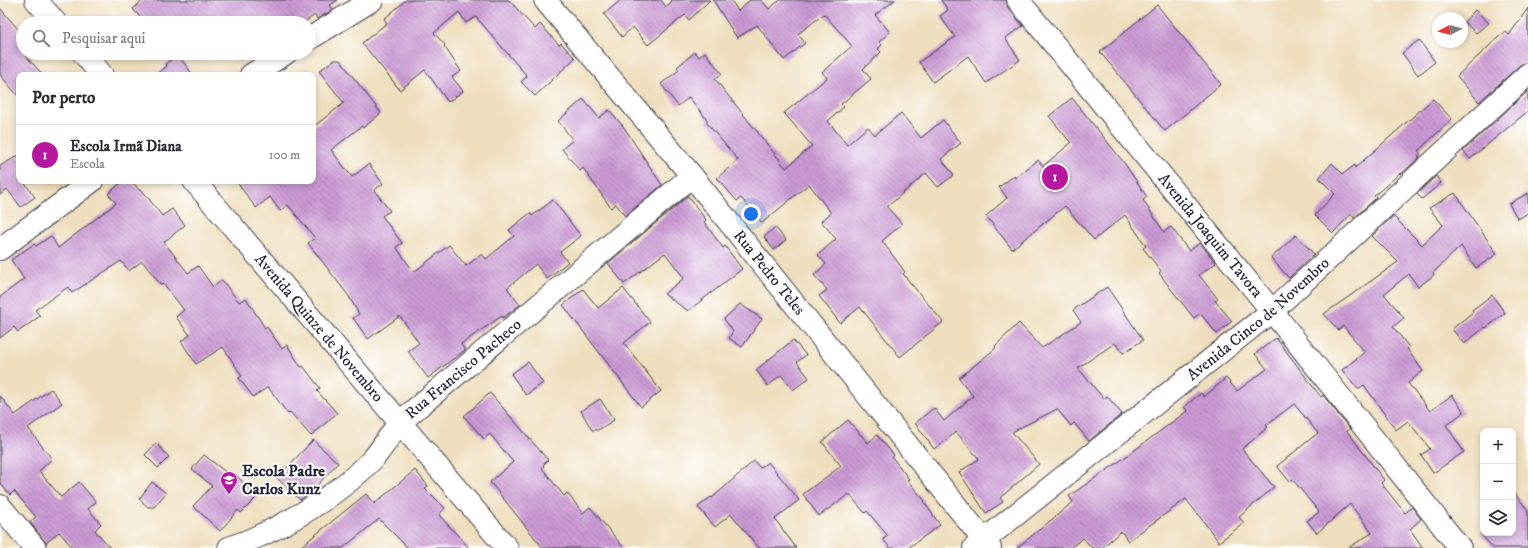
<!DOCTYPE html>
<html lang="pt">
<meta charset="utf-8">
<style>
:root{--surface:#fff;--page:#f2f2f3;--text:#2b2b33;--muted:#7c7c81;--line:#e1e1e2;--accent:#b5179e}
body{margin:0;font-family:"IM FELL DW Pica",serif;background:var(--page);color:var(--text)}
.controls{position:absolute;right:12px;bottom:12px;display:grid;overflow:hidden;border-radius:8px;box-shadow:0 2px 6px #0003}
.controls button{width:36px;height:36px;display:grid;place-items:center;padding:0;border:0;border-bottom:1px solid var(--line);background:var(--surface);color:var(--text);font:20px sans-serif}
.compass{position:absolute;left:1432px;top:12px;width:36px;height:36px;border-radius:50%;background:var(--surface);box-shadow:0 2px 6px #0003;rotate:263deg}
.you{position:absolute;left:751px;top:214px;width:14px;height:14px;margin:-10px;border:3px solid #fff;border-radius:50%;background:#1a73e8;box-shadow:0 0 0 6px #1a73e833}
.badge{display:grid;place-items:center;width:26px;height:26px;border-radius:50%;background:var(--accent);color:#fff;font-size:13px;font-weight:700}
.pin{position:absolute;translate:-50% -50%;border:2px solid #fff;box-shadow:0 1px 4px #0006}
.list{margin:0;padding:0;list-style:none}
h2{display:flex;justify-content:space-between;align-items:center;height:52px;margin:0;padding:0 16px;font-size:17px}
h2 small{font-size:13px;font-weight:400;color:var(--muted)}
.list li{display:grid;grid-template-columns:26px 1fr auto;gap:12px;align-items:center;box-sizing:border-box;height:60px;padding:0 16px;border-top:1px solid var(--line)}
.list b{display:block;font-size:15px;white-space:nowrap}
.list p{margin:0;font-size:13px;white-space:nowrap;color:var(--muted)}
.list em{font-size:13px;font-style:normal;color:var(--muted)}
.icon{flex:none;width:22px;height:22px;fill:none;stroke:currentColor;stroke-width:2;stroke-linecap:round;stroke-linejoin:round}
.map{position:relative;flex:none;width:1528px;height:548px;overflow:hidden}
.search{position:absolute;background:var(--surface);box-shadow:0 2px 6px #0003;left:16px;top:16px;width:300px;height:44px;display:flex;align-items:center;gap:10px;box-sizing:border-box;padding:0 14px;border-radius:22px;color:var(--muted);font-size:15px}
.panel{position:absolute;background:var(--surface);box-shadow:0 2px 6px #0003;left:16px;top:72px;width:300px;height:112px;border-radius:8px}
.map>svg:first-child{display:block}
.building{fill:url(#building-back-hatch)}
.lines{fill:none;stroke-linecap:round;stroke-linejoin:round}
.street-casing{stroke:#413e4e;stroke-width:24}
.street{stroke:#fff;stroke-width:22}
.labels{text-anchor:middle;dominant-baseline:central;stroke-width:4;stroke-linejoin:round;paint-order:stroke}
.street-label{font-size:16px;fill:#22223b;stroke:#fff}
.poi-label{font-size:16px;font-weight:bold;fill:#22223b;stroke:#fff;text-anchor:start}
</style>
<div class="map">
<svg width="1528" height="548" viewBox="0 0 1528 548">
<defs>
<pattern id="building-back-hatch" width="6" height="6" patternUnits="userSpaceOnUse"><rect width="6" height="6" fill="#cb99d4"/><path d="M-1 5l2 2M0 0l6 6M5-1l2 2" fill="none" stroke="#a47cad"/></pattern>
</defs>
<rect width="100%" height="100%" fill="#fff"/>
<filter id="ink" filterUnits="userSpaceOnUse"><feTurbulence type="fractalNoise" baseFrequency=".025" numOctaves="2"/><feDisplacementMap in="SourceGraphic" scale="8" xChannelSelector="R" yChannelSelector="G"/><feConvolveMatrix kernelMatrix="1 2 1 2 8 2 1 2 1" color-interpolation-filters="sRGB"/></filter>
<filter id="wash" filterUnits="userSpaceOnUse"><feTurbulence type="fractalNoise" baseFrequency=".012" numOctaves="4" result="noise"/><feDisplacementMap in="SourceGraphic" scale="16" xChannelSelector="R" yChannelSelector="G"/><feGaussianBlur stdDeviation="0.9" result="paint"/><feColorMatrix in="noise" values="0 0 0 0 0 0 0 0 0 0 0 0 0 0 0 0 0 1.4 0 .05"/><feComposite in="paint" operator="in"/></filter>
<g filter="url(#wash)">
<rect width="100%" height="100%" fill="#eedebd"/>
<g id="blocks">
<path class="building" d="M143 0H338L330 5 333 10 317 19 315 15 303 23H145L133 9Z
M406 0H509L535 29 540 24 559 45 561 43 575 58 535 96 521 82 527 76 476 17 466 23 459 12 434 33 445 45 444 46 461 71 452 77 463 91 448 102 425 70 400 90 362 43 387 23 384 19Z
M621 0H661L666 7 672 1 671 0H710L689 20 685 15 648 45 633 27 622 37 604 14Z
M713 0H731L738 11 750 0H761L769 9 780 0H895L875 15 890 32 879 42 882 45 878 49 881 52 863 69 871 79 841 104 844 107 828 121 847 145 868 127 875 135 901 113 921 138 943 120 961 143 941 159 954 175 938 187 926 173 887 207 902 224 882 241 905 272 903 274 943 322 900 357 860 307 840 323 819 296 827 290 814 275 826 264 818 255 836 239 821 221 831 213 809 184 762 223 741 198 737 201 717 178 738 160 706 122 708 121 689 97 678 106 661 84 679 70 677 67 695 52 699 57 705 52 722 74 715 79 786 168 812 146 784 113 827 78 822 72 852 46 824 14 798 34 805 43 784 60 757 25 737 38Z
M941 0H1006L1008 8 1023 26 1005 38 1020 60 986 83 968 56 933 82 919 62 955 37 940 16 948 10Z
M1157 5 1221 84 1165 131 1100 52Z
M0 8 23 35V53L43 75H19V97L0 75Z
M1528 8V62L1520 65 1479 102 1457 76 1501 35 1506 32 1509 35Z
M1475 10 1489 23 1476 33 1464 22Z
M1419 40 1435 62 1418 75 1402 53Z
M178 55 193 75H155L167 66 165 64Z
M334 60H340L381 113 363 128 362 126 331 150 352 177 369 164 383 184 374 190 390 211 382 216 402 243 396 247 414 272 449 245 466 266 482 254 486 259 514 236 509 230 530 213 532 216 553 200 581 236 560 252 568 262 547 279 536 264 507 288 520 305 503 318 502 316 461 344 465 350 428 378 408 351 419 343 400 316 368 339 353 318 359 314 348 295 308 243 315 238 288 205 280 211 270 197 256 208 236 181H313V127L344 103 319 71Z
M1528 91V111L1470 159 1463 151Z
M1072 98 1125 164 1147 197 1143 200 1164 232 1171 227 1189 251 1200 243 1216 263 1199 275 1218 299 1215 301 1232 321 1217 334 1200 313 1194 318 1174 293 1159 273 1161 271 1143 248 1146 246 1125 215 1094 240 1065 206 1012 249 986 216 1007 198 999 187 1014 176 1015 178 1038 160 1043 166 1071 143 1049 116Z
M583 99 599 118 609 110 623 126 662 185 625 216 616 204 611 208 583 168 580 171 562 149 573 140 558 121Z
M1433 99 1452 119 1418 151 1421 154 1418 156 1420 157 1401 174 1400 173 1374 196 1376 198 1354 218 1351 214 1333 233 1315 215 1335 194 1319 178 1332 163 1343 174 1355 165V168Z
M19 155V181H23L35 197 21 207 7 189 0 195V166Z
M1436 176 1441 183 1422 199 1417 194Z
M123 181H132L140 191 142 190 162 216 172 209 185 225 164 242 188 273 198 266 213 287 222 280 239 302 246 298 265 328 267 327 282 349 287 345 301 367 303 366 320 388 317 391 337 413 311 436 290 412 288 414 268 387 253 397 239 378 242 376 223 347 196 364 181 341 190 335 176 317 184 310 163 283 161 285 142 261 129 271 121 261 72 293 68 287 35 310 40 316 18 332 14 327 0 338V297L24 279 11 260 34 244 36 246 51 236 58 248 116 203 108 194Z
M1455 193 1497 254 1476 268 1461 246 1433 273 1434 275 1418 287 1409 274 1384 294 1404 318 1393 327 1409 347 1407 349 1423 371 1408 383 1430 411 1452 395 1464 412 1446 425 1464 452 1433 473 1421 455 1430 449 1408 421 1396 430 1364 385 1358 389 1342 370 1365 352 1343 326 1338 330 1324 314 1398 262 1372 236 1393 216 1422 245 1443 225 1429 208Z
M1528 193V213L1518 219 1509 204Z
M688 196 706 220 704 222 723 248 725 246 742 269 688 311 664 294 684 278 665 253 624 284 608 263Z
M775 227 786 240 774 250 764 237Z
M1296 235 1314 254 1289 278 1271 258Z
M1107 287 1143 340 1123 353 1115 343 1078 368 1104 399 1107 396 1122 414 1089 441 1074 423 1071 426 1057 409 1012 432 1039 464 1000 498 1003 502 986 513 959 472 979 459 956 432 934 449 915 423 934 408 944 421 973 396 959 378 996 348 995 346 1019 323 1042 348 1081 322 1073 310Z
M623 288 650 322 624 343 661 391 641 407 563 305 583 289 598 308Z
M1492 295 1505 313 1486 328 1485 327 1464 344 1452 329 1473 312 1472 310Z
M740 304 762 319 742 347 729 338 733 331 724 319Z
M1276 338 1321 397 1323 395 1350 429 1347 431 1384 480 1381 483 1405 513 1412 507 1421 519 1410 529 1423 548H1348L1372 533 1350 504 1317 533 1307 521 1319 512 1293 480 1290 482 1277 466 1318 433 1294 404 1266 425 1268 427 1242 449 1274 487 1239 517 1244 523 1219 542 1186 499 1128 541 1121 531 1102 548H1092L1083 538 1070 548H1017L1073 502 1069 496 1120 461 1187 411 1184 407 1201 393 1204 397 1226 378 1237 391 1267 369 1255 354Z
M793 340 806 355 797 362 809 378 793 390 781 375 768 386 756 370Z
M528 362 543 383 526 395 511 374Z
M51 389 62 403 28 428 52 459 39 471 61 497 79 482 96 502 88 509 101 524 95 530 110 548H73L59 532 46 543 30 522 36 517 14 491 10 495 0 483V396L15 415Z
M490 393 548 460 543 465 544 466 542 468 564 496 567 493 583 513 590 507 624 548H543L490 482 513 462 490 434 484 439 464 416Z
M600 399 614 420 598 430H592L581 411Z
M848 420 868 443 877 435 894 455 892 457 909 479 907 480 925 501 924 502 940 525 908 548H890L883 539 888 536 867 511 865 513 849 494 819 516 803 494 841 466 822 442Z
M313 440 338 463 309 494 300 500 277 478Z
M156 443 169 457 158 468 145 455Z
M204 455 232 477 235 474 257 497 241 513 238 510 220 531 193 506 212 486 192 469Z
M754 461 760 468 768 462 799 500 775 519 796 548H759L731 514 715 527 698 507 711 497 712 498Z
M415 470 428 486 425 488 445 508 439 515 469 548H408L379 519 343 548H299L366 494 374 504Z
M152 482 166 493 154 507H148L139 499Z
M1513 492 1528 510V548H1493L1480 533H1513Z"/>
</g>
</g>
<g filter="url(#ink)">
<use href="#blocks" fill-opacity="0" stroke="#413e4e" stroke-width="1"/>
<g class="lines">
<defs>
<g id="street">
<path d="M36 0 56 23"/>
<path id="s1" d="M545 0 692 176 990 548"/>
<path id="s2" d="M1018 0 1272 311 1460 548"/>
<path d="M309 39 372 0"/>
<path d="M83 53 102 75"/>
<path d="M251 75 286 53"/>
<path id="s3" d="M194 181 507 548"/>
<path d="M0 249 92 181"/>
<path d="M0 506 35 548"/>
<path id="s4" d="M229 548C278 531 336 497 372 460 382 449 390 435 399 423L692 176"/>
<path id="s5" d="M974 548 1272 311 1528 74"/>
</g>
</defs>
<use href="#street" class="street-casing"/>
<use href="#street" class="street"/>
</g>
</g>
<defs>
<symbol id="school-pin" viewBox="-11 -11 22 30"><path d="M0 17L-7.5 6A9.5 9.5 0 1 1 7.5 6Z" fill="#b5179e" stroke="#fff"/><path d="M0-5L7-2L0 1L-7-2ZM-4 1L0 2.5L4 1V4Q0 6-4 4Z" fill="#fff"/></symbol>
</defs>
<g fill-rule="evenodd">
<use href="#school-pin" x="219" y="470" width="20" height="27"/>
</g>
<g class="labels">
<g class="street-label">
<text stroke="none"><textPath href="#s2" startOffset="304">Avenida Joaquim Tavora</textPath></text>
<text stroke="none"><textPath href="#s1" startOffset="353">Rua Pedro Teles</textPath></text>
<text stroke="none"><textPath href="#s5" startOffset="365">Avenida Cinco de Novembro</textPath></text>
<text stroke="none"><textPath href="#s3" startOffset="193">Avenida Quinze de Novembro</textPath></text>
<text stroke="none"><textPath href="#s4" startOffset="299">Rua Francisco Pacheco</textPath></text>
</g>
<g class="poi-label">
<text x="242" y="471">Escola Padre<tspan x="242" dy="18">Carlos Kunz</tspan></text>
</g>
</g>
</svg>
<div class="controls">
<button>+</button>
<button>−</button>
<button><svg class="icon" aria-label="layers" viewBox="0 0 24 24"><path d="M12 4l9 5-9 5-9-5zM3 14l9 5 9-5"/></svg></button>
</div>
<svg class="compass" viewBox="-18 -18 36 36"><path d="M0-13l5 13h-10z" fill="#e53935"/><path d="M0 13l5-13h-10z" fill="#7c7c81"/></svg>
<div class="you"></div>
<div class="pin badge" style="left:1055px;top:177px">1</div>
<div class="search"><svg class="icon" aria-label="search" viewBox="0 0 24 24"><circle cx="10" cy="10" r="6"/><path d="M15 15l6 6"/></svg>Pesquisar aqui</div>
<section class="panel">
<h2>Por perto<small></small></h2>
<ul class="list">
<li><span class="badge">1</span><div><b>Escola Irmã Diana</b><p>Escola</p></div><em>100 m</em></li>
</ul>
</section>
</div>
